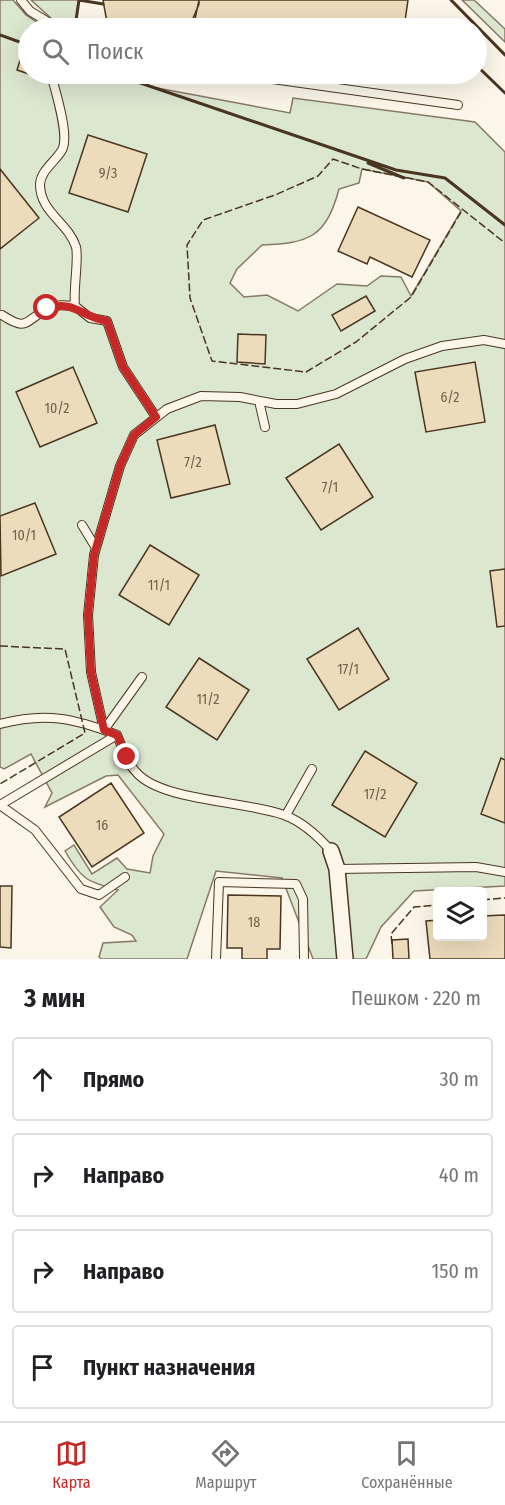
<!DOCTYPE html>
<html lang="ru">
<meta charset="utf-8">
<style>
:root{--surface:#fff;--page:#f2f2f2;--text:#202124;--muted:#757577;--line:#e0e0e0;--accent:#c62828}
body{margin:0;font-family:"Fira Sans Condensed",sans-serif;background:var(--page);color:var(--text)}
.controls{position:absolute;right:18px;bottom:18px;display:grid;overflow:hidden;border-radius:6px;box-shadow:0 6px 24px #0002}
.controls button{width:54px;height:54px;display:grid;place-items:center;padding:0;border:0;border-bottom:2px solid var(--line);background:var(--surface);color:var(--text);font:30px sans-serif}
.stop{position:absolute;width:18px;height:18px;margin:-14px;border:4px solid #c62828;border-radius:50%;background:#fff}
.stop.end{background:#c62828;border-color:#fff;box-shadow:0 2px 6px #0008}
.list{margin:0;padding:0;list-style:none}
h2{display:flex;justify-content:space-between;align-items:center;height:78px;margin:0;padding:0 24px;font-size:26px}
h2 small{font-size:20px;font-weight:400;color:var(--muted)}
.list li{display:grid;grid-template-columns:39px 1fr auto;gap:18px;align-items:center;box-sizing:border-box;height:84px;margin:0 12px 12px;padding:0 12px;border:2px solid var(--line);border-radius:6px}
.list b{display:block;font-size:22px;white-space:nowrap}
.list em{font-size:20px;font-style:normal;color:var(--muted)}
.icon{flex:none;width:33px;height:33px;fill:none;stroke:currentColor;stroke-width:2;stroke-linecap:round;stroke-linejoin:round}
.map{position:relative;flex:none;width:505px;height:959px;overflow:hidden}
.search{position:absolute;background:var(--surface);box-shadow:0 6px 24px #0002;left:18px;right:18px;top:18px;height:66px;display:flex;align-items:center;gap:15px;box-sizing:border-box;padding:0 21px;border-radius:33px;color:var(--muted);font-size:22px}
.sheet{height:462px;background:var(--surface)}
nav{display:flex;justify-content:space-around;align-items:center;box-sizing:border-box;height:84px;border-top:2px solid var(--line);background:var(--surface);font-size:16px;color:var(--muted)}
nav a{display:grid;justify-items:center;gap:3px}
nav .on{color:var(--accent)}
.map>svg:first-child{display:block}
.green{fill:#dce7d0;stroke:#887966;stroke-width:1.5;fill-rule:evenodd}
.building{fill:#ecdcbc;stroke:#4a3520;stroke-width:1.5}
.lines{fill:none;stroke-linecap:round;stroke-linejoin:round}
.lane-casing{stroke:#4a3520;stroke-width:10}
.street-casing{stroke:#4a3520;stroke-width:18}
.lane{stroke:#fbf6e9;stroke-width:8}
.street{stroke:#fbf6e9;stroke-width:15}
.fence{stroke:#4a3520;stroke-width:1.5;stroke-dasharray:8 3;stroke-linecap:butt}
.wall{stroke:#4a3520;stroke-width:3}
.route{stroke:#c62828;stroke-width:8}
.labels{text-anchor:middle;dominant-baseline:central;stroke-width:4.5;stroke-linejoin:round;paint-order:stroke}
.number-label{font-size:14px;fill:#725f47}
</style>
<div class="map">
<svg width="505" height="959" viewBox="0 0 505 959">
<rect width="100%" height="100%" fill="#fbf6e9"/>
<path class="green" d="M0 0H13L26 15 46 28H28V74H114L152 87 290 113 293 98 475 122 505 152V886L414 891 381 927 366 959H313L282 878 216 871 187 959H102L99 957 103 943 136 941 132 935 114 927 100 907 118 890C87 882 81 879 65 851L74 845 92 874 117 858 127 869 150 873 153 856 164 834 118 775 106 776 45 807 52 793 31 754 4 769 0 767ZM362 169 428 182 461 211 411 296 401 277 381 276 367 286 337 284 298 311 267 295 244 297 230 283 237 269 262 245C310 243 326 237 339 189L359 183Z
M31 0H79L75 27 52 19Z
M462 0H474L505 29V42Z"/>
<path class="building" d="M103 0H199V4L189 28H113L106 17Z
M199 0H408L404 28H189L195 19Z
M25 45 28 46V74H36L35 76 17 70Z
M351 74H396L395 80Z
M88 135 147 154 128 212 69 193Z
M0 169 39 218 0 249Z
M358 207 430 240 412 277 370 257 367 264 338 251Z
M366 296 375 311 341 331 332 315Z
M238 334 266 335 265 364 237 362Z
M475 362 485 422 426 432 415 372Z
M73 367 97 423 40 447 16 392Z
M215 425 230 484 171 498 157 440Z
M339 444 373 497 321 530 286 478Z
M35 503 56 554 1 576 0 516Z
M150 545 199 575 169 625 119 595Z
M505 569V626L497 627 490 571Z
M358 628 389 679 339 710 307 659Z
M199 658 249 690 217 740 166 707Z
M365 751 417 783 385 837 332 805Z
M501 758 505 760V823L481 814Z
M111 783 144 833 92 867 59 817Z
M0 886H12L11 948 0 947Z
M228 895 281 896 280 949H267V959H242V948H227Z
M505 915V959H430L426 921 438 920V936H482V916Z
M408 939 409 959H393L392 940Z"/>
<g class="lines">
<defs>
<path id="lane" d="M21 0 30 11 58 28
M51 74C55 90 70 136 62 150 56 161 41 170 40 184 40 213 68 222 76 247 79 258 73 290 75 306L90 318 107 321 123 367 156 417
M237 74 458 105
M2 315C28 332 24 321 47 309 56 304 65 305 75 306
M259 401 265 427
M82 525 96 548
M0 724C45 712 74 718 117 735 122 747 127 763 136 772 160 801 246 801 284 815 303 822 318 836 331 851
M104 730 91 672 88 615 94 555 120 466 134 435 167 409 201 396 240 397 276 404H297L336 394 405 359 442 346 484 340 505 344
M104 730 142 677
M0 805 35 830 81 889 99 895 125 877
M0 805 117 735
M286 815 312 769
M337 869 476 867 505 872
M216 959 219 882 296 884 303 899 304 958"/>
<path id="street" d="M331 851 337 869 345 959"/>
</defs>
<use href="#lane" class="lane-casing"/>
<use href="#street" class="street-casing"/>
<use href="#lane" class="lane"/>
<use href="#street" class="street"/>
<path class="fence" d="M461 212 411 297 356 342 306 372 212 361 190 298 187 245 203 220 275 195 318 176 333 159 362 169 428 182 505 243
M0 646 65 649 85 733 0 784
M482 900 505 898
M392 944 391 934 414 907 438 905"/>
<path class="wall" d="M451 0 505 55
M432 23 438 28
M75 27 79 0 103 4
M0 35 28 45
M476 65 505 93
M114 74 396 170 445 178 505 225
M368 163 404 178"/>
</g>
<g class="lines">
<path class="route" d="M47 308C75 300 81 317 107 321L123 367 156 417 134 435 120 466 94 555 88 615 91 672 104 730 117 735 127 757"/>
</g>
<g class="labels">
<g class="number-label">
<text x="108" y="173">9/3</text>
<text x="450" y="397">6/2</text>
<text x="57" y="408">10/2</text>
<text x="193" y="462">7/2</text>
<text x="330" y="487">7/1</text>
<text x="24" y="535">10/1</text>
<text x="159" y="585">11/1</text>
<text x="348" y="669">17/1</text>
<text x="208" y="699">11/2</text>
<text x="375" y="794">17/2</text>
<text x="102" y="825">16</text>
<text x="254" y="922">18</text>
</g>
</g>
</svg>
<div class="controls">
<button><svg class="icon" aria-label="layers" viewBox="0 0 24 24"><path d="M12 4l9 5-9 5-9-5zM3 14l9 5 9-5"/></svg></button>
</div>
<div class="stop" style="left:47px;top:308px"></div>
<div class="stop end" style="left:127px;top:757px"></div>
<div class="search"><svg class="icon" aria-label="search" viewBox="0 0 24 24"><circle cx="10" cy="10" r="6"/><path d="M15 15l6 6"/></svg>Поиск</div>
</div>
<section class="sheet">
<h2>3 мин<small>Пешком · 220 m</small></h2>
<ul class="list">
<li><svg class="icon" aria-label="ahead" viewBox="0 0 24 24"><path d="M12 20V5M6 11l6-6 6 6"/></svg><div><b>Прямо</b></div><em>30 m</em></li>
<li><svg class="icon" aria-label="right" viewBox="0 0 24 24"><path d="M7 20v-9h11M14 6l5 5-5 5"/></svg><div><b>Направо</b></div><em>40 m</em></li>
<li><svg class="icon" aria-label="right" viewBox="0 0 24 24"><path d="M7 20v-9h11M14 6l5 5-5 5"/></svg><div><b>Направо</b></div><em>150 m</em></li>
<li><svg class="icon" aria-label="arrive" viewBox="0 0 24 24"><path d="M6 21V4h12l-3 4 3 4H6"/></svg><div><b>Пункт назначения</b></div></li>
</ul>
</section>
<nav>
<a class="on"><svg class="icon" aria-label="map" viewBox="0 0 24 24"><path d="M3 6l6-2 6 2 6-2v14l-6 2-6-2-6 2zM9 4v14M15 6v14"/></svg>Карта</a>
<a><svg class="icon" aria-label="directions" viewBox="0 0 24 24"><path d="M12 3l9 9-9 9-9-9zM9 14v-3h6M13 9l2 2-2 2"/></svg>Маршрут</a>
<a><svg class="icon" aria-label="saved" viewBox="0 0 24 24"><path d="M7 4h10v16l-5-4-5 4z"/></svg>Сохранённые</a>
</nav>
